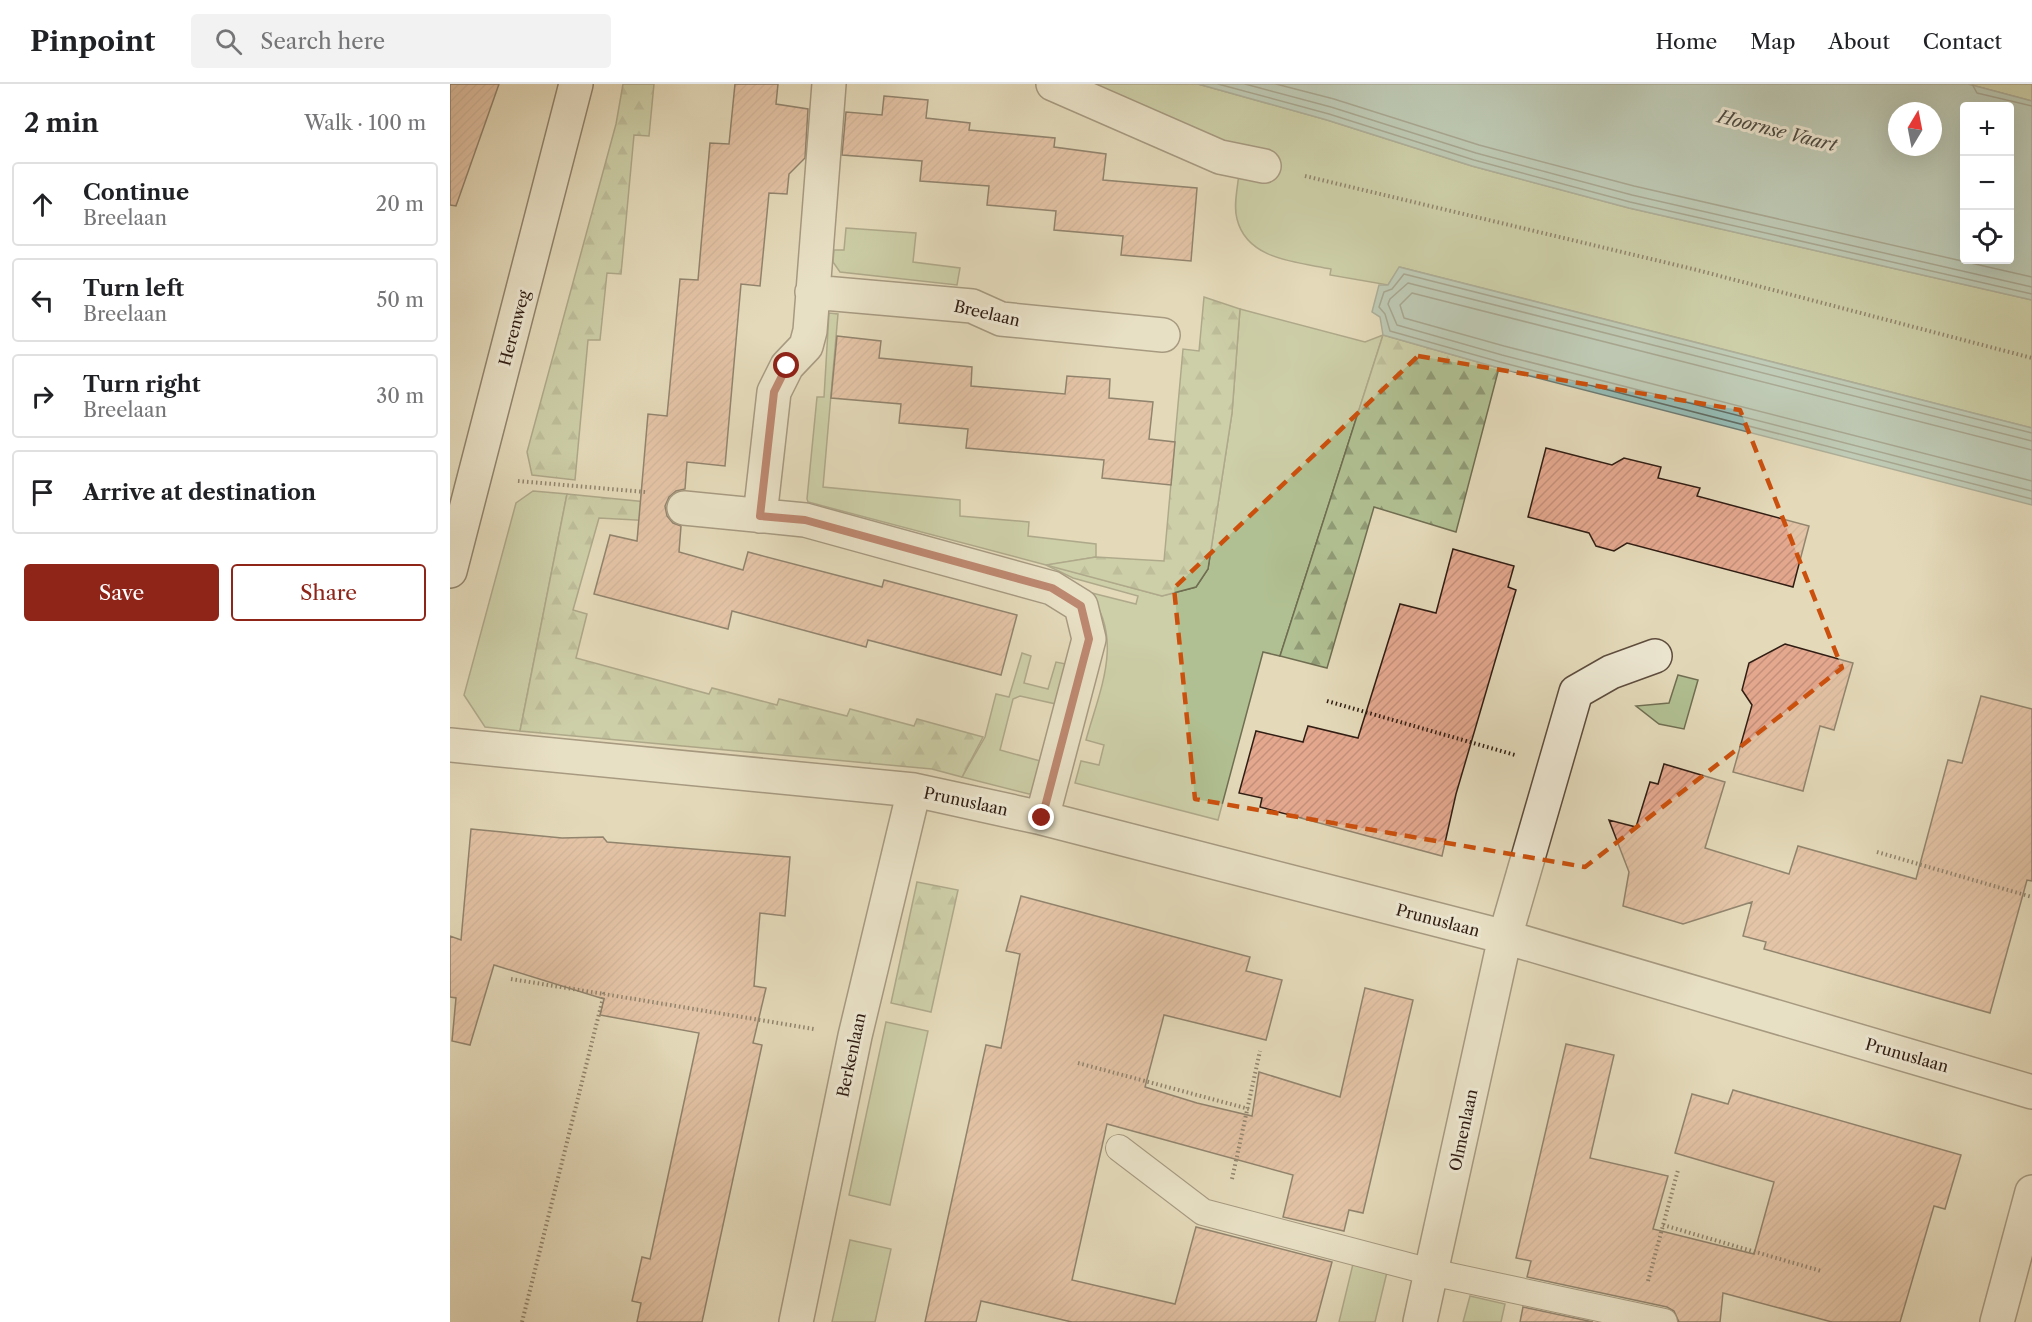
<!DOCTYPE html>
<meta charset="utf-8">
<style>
:root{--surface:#fff;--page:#f2f2f2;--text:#202124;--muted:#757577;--line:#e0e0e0;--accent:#8f2418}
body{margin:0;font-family:"Libre Caslon Text",serif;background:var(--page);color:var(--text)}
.controls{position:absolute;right:18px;top:18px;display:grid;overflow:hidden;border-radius:6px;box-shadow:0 6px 24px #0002}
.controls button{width:54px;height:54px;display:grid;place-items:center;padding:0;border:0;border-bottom:2px solid var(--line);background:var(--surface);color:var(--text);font:30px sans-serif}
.compass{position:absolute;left:1438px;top:18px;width:54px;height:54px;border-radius:50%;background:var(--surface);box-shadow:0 6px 24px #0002;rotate:10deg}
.stop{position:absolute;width:18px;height:18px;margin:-14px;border:4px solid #8f2418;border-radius:50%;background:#fff}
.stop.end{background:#8f2418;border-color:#fff;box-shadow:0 2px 6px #0008}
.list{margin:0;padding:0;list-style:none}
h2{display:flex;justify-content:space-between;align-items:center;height:78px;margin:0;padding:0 24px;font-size:26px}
h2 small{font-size:20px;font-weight:400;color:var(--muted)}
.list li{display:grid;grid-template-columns:39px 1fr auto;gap:18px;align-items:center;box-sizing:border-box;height:84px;margin:0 12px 12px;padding:0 12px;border:2px solid var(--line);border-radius:6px}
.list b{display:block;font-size:22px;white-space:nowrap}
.list p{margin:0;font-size:20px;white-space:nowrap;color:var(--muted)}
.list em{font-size:20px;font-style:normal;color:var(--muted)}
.actions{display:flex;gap:12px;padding:18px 24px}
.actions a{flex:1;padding:14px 0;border:2px solid var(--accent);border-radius:6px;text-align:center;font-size:21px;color:var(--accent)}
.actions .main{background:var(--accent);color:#fff}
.icon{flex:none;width:33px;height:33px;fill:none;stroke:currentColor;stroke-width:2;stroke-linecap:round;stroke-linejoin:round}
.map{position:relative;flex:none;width:1582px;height:1238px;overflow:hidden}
header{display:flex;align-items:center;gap:36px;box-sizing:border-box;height:84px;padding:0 30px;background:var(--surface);border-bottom:2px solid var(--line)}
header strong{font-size:28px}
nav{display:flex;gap:33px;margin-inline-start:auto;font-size:21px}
.search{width:420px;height:54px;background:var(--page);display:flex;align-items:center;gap:15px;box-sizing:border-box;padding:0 21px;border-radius:6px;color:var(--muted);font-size:22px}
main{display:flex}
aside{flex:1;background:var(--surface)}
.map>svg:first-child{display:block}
.green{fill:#b1c092;stroke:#706e52;stroke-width:1.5}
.forest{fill:url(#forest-firs);stroke:#706e52;stroke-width:1.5}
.water{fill:#95bab3;stroke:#6d7b73;stroke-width:1.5;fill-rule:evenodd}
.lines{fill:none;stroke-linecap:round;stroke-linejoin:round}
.shore{stroke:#626c63;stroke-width:1.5}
.building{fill:url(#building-hatch);stroke:#301d13;stroke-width:1.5}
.lane-casing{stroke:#5d4c3d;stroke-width:28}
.street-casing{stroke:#5d4c3d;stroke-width:36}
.secondary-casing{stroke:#301d13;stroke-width:36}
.path{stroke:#301d13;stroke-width:4;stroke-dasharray:1.5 3;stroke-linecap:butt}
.lane{stroke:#ede7d2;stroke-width:26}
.street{stroke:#ede7d2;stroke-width:33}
.secondary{stroke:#ede7d2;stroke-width:33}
.route{stroke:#8f2418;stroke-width:8}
.marked{fill:none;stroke:#cc500d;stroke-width:4.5;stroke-dasharray:12 8;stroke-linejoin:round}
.labels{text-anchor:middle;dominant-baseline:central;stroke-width:6;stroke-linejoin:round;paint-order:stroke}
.street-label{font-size:16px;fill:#301d13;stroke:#ede7d2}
.water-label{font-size:18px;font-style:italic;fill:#4e4c43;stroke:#ede7d2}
</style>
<header>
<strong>Pinpoint</strong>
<div class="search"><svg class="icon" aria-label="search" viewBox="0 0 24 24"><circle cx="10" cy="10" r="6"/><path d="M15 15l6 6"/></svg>Search here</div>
<nav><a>Home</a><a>Map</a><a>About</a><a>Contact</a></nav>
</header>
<main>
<aside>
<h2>2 min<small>Walk · 100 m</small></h2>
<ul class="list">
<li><svg class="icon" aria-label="ahead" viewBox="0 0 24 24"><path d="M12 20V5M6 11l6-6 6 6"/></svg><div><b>Continue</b><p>Breelaan</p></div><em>20 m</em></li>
<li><svg class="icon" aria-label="left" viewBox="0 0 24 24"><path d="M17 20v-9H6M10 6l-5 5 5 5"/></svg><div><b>Turn left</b><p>Breelaan</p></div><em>50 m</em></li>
<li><svg class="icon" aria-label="right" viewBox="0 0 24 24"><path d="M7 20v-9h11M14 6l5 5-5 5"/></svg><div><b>Turn right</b><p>Breelaan</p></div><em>30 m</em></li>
<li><svg class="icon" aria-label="arrive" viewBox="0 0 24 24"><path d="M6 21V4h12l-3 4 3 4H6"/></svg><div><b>Arrive at destination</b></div></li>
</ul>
<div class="actions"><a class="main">Save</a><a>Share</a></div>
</aside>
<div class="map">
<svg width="1582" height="1238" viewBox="0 0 1582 1238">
<defs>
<pattern id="forest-firs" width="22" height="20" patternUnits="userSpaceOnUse" patternTransform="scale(1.5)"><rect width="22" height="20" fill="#b1c092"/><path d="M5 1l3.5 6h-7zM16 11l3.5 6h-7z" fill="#909b76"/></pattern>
<pattern id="building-hatch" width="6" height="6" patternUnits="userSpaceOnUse" patternTransform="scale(1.5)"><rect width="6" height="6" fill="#e4a88f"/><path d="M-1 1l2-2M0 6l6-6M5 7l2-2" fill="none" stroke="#c4907a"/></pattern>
</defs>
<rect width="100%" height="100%" fill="#e4daba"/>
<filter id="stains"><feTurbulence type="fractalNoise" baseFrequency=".00333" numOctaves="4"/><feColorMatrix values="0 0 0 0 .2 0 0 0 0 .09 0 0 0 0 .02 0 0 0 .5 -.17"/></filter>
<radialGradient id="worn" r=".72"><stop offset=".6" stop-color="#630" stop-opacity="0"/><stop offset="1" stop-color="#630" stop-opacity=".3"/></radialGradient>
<path class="green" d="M632 0H748L877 36 1022 82 1179 124 1582 216V344L950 183 938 201 880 191 881 185C847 178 797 176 787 135 783 121 788 103 789 88L754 55Z
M1518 0H1582V17Z
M396 144 466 149 463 178 510 184 507 201 390 188 383 178 384 166H394Z
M790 225 915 258 933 251 830 572 813 568 768 736 625 699 631 677 649 681 654 661 636 656C650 605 675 554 638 508L686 520 688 512 623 494 596 481 358 418 357 415 367 313H374L379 229 388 230 373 403 510 416V432L579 438 578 452 646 460V473L598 481 712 512 746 503 758 485 782 329Z
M83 407 117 410 70 647 35 643 14 611 66 419Z
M572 569 581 572 574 599 598 605 606 578 616 580 606 620 570 612 563 615 550 666 594 678 583 709 579 710 512 693 535 653 546 610 559 613Z
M1228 591 1248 596 1234 645 1209 640 1186 622 1219 619Z
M436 938 478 947 440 1121 399 1111Z
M400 1156 441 1165 425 1238H382Z
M903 1180 937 1188 925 1238H889Z
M1020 1212 1055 1220 1051 1238H1013Z"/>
<path class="forest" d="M173 0H204L199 52 184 51 171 190 157 189 150 256H138L125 396 82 391 77 368 166 40Z
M754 213 790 225 782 329 758 485 746 503 712 512 596 481 646 473 714 477 733 265 749 267Z
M933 251 1049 284 1006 448 924 423 877 584 830 572Z
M117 410 207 419 204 437 149 434 123 526 137 530 126 574 259 610 262 604 327 621 329 615 397 632 400 625 464 642 467 635 533 653 512 693 482 685 70 647Z
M467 798 508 806 481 928 441 919Z"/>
<path class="water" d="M748 0H1518L1582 17V216L1179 124 1022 82 877 36ZM1514 22H1560V176H1514ZM1447 27H1483V63H1447Z
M949 183 1582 344V421L1049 284 933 251 930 233 922 228 929 201H938Z"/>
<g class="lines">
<path class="shore" d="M768 0 879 30 1024 76 1180 118 1582 210
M795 0 881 23 1026 69 1182 111 1582 203
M826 0 884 15 1029 61 1184 102 1582 193
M1522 0 1527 9 1582 22
M1582 349 954 190 942 205 934 208 929 223 935 230 940 247 1050 278 1582 415
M1582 357 958 199 940 215 938 220 947 241 1052 271 1582 407
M1582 366 962 209 950 221 954 234 1054 262 1582 397"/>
</g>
<path class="building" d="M0 0H49L6 122 0 121Z
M285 0H328L326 20 358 25 355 74 339 90 337 110 319 109 310 202 291 200 275 382 237 378 235 405 226 407 219 413 215 422 217 432 223 439 231 442 229 468 293 486 298 468 432 503 434 496 567 531 551 591 418 556 416 563 282 527 278 545 144 510 160 451 187 457 198 330 217 332 230 195 248 196 260 59 279 60Z
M434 12 478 16 476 34 520 39 519 46 605 54 604 63 656 70 653 96 747 104 741 177 671 171 673 152 604 146 606 127 537 121 539 102 470 97 472 77 392 71 396 28 432 31Z
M387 252 431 257 429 274 522 283 521 302 615 310 617 292 660 295 659 314 703 318 699 355 725 358 721 401 652 394 654 376 516 364 518 345 449 339 451 320 381 314Z
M1096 364 1162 381 1174 374 1211 383 1208 394 1250 404 1247 412 1359 442 1343 503 1177 459 1164 467 1146 462 1139 449 1078 433Z
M1003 465 1064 482 1058 503 1066 506 1006 710 992 772 810 723 812 714 789 709 806 647 853 658 858 642 908 654 950 520 986 529Z
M1335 560 1403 579 1384 646 1370 642 1353 707 1283 688 1302 621 1292 606 1299 579Z
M1531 612 1582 625V797L1577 796 1540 929 1314 865 1316 858 1293 852 1302 818 1233 840 1173 822 1179 788 1159 736 1186 743 1200 698 1208 700 1214 680 1275 698 1255 764 1339 790 1348 762 1466 795 1498 676 1512 679Z
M21 745 112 754 153 753 157 758 340 773 335 832 310 829 304 902 316 904 303 959 312 961 252 1238H187L191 1219 182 1217 192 1173 200 1175 249 949 150 931 154 915 44 881 20 961 2 957 6 914 0 913V852L11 856Z
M571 812 800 873 796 887 832 896 816 956 714 931 695 1003 747 1019 802 1032 809 988 890 1013 915 904 963 916 913 1129 899 1126 894 1147 833 1133 843 1091 657 1040 622 1196 725 1220 746 1143 882 1178 866 1238H622L531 1217 526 1238H475L536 961 551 964 570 870 556 867Z
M1116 960 1164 971 1140 1074 1218 1092 1203 1145 1304 1170 1324 1098 1225 1069 1242 1010 1278 1020 1283 1006 1511 1071 1495 1125 1484 1122 1450 1238H1382L1273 1209 1270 1238H1229L1224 1227 1217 1223 1077 1193 1081 1177 1066 1174Z
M1073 1223 1143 1238H1070Z"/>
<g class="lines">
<defs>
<path id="lane" d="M669 1064 753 1128 981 1188 1214 1238"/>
<path id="street" d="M603 0 770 73 814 82
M362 208 522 222 551 235 713 251
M234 424 355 436 602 504 631 522 639 555 592 734
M310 432 324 308 337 282 356 262 360 247 379 0
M0 661 464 706 592 734 1055 853 1582 1008
M346 1238 405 952 464 706
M970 1238 1055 853 1126 608 1161 588 1205 572
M1547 1238 1582 1108"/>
<path id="secondary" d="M0 487 126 0"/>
</defs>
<use href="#lane" class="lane-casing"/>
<use href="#street" class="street-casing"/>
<use href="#secondary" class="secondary-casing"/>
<path class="path" d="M855 92 1247 186 1582 274
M68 397 195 408
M877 617 1065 671
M1427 768 1582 813
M61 895 154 910
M628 979 799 1025
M782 1095 810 967
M1213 1141 1371 1187
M1198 1197 1228 1086
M72 1238 154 910 364 945"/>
<use href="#lane" class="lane"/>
<use href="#street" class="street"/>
<use href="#secondary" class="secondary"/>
</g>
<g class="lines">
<path class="route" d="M337 282 324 308 310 432 355 436 602 504 631 522 639 555 592 734"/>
</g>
<path d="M0 0H1582V1238H0ZM968 272 1290 326 1392 584 1135 783 745 715 724 504Z" fill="#e4daba" fill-opacity=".55" fill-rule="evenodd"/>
<path class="marked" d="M968 272 1290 326 1392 584 1135 783 745 715 724 504Z"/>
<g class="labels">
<g class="street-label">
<text transform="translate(537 229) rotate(13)">Breelaan</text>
<text transform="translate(64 244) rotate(-75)">Herenweg</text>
<text transform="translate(516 717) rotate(12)">Prunuslaan</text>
<text transform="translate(988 836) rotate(15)">Prunuslaan</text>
<text transform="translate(401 971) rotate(-78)">Berkenlaan</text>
<text transform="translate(1457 971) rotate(16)">Prunuslaan</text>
<text transform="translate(1013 1046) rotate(-78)">Olmenlaan</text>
</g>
<g class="water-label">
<text transform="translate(1327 47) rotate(14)">Hoornse Vaart</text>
</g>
</g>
<rect width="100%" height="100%" filter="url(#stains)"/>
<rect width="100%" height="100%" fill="url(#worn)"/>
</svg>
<div class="controls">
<button>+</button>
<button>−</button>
<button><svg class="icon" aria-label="locate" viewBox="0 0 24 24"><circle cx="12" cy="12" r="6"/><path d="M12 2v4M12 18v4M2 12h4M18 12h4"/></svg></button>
</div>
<svg class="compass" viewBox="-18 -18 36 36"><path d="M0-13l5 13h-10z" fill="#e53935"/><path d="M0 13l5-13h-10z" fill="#757577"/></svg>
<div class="stop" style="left:337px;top:282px"></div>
<div class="stop end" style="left:592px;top:734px"></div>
</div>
</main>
